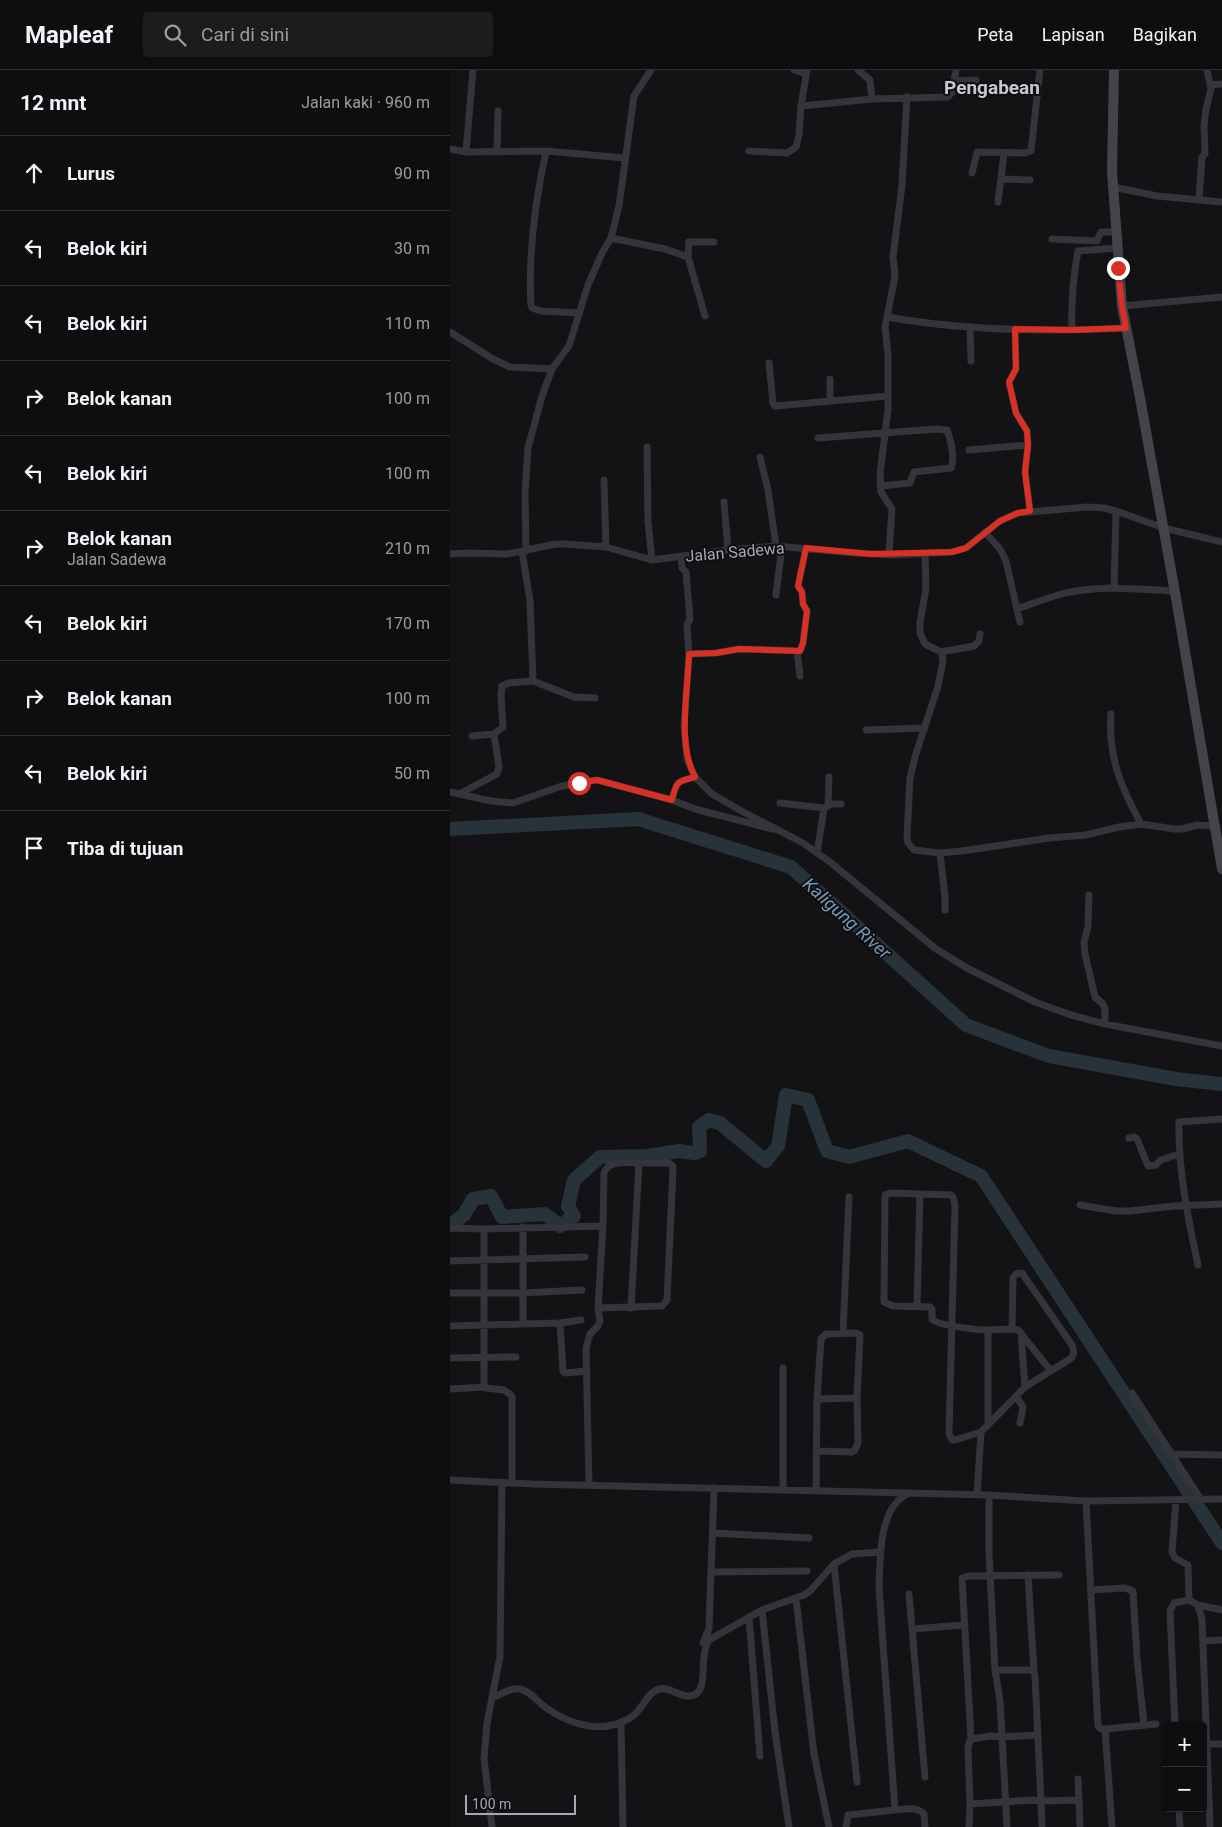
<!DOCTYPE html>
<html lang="id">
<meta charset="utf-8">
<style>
:root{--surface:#0e0e10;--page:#1c1c1e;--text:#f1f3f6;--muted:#9b9c9f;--line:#2e2e30}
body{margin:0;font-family:Roboto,sans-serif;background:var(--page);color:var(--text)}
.controls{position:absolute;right:15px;bottom:15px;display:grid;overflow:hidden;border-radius:5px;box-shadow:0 1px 4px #0004}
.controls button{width:45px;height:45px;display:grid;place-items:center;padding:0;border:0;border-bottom:1px solid var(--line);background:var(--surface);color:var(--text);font:25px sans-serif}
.scale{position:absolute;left:15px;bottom:12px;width:111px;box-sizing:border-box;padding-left:5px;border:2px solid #a4a9b6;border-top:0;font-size:14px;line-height:18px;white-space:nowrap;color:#a4a9b6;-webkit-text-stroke:4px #0e0e10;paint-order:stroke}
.stop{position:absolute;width:15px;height:15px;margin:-11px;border:4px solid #d93025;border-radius:50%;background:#fff}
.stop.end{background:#d93025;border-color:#fff;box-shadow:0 1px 5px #0008}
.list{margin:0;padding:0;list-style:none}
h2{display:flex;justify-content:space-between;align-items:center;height:65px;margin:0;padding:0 20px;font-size:21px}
h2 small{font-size:16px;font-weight:400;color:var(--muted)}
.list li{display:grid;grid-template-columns:32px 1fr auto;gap:15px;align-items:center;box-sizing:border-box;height:75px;padding:0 20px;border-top:1px solid var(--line)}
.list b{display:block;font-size:19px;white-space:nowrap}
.list p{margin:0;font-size:16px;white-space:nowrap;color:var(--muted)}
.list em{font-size:16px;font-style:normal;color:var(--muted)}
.icon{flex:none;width:28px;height:28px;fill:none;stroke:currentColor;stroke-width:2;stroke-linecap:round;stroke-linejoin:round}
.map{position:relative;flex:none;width:772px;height:1757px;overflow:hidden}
header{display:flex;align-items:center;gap:30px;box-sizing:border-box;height:70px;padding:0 25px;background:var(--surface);border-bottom:1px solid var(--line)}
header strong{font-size:24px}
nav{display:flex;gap:28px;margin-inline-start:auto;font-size:18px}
.search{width:350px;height:45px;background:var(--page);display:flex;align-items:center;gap:12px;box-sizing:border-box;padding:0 18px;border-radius:5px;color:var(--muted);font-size:19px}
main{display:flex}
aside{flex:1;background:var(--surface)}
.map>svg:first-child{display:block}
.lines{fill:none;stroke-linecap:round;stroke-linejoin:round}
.river{stroke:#283239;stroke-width:14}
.minor{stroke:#34353a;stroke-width:7}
.secondary{stroke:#42444a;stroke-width:10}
.route{stroke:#d93025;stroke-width:6}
.labels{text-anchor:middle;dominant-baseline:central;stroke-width:4;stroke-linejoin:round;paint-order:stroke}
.street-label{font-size:16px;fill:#a4a9b6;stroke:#0e0e10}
.water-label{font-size:18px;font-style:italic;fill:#7898b3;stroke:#0e0e10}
.quarter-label{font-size:19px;font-weight:bold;fill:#c5c8d2;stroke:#0e0e10}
</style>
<header>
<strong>Mapleaf</strong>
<div class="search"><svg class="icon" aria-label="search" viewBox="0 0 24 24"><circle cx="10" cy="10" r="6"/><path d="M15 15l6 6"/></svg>Cari di sini</div>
<nav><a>Peta</a><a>Lapisan</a><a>Bagikan</a></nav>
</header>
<main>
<aside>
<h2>12 mnt<small>Jalan kaki · 960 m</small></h2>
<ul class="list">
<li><svg class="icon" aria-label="ahead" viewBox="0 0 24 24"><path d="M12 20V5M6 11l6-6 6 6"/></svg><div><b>Lurus</b></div><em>90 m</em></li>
<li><svg class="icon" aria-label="left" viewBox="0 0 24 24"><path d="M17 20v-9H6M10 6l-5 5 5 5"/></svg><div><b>Belok kiri</b></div><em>30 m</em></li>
<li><svg class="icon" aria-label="left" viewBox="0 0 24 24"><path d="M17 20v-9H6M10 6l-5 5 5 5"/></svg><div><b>Belok kiri</b></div><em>110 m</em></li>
<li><svg class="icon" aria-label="right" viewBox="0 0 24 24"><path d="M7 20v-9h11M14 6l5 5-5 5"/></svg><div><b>Belok kanan</b></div><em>100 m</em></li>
<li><svg class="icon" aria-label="left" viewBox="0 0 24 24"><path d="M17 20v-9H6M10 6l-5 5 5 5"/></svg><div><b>Belok kiri</b></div><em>100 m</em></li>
<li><svg class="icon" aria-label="right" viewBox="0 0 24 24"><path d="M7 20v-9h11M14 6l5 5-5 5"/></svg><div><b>Belok kanan</b><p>Jalan Sadewa</p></div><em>210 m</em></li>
<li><svg class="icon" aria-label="left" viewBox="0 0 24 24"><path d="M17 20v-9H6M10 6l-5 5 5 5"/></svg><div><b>Belok kiri</b></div><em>170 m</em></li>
<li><svg class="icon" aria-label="right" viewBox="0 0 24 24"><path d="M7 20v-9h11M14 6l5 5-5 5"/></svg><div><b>Belok kanan</b></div><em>100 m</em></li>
<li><svg class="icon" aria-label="left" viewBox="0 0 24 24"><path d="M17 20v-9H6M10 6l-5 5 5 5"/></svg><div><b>Belok kiri</b></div><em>50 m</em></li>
<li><svg class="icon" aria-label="arrive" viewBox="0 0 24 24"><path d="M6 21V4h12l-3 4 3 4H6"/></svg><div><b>Tiba di tujuan</b></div></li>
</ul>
</aside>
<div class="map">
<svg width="772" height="1757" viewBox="0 0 772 1757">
<rect width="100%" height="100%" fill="#131315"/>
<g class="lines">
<path class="river" d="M0 759 188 749 341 797 516 955 599 986 726 1009 772 1014
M0 1155 14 1145 23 1129 41 1126 52 1147 95 1144 110 1156 124 1146 118 1136 124 1110 150 1087 198 1086 229 1081 244 1083 250 1081 249 1057 259 1050 270 1053 316 1091 328 1076 336 1025 358 1030 377 1081 399 1087 458 1071 531 1106 772 1473"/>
<path class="minor" d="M344 0 356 4
M408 0 420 10 422 29 498 27 502 22 506 0
M504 11 526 10
M760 15 772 14
M351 36 422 29
M0 79 16 82 96 81 175 88
M47 81 48 41
M96 81C85 132 78 183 81 235L82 238 91 241 129 243
M299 81 337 83 346 77 349 65 351 36 357 0
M16 82 23 0
M522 103 527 82 575 83 581 81 590 0
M552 109 580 110
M663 117 707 126 772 132
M749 130 752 87 755 84 754 55 756 39 761 19 757 0
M548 132 554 84
M161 168 215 179 238 187 239 172H264
M602 169 647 171 651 162H666
M238 187 255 246
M672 236 772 227
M438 247C516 261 597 262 676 258
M520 257 521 291
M565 259 566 299 559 312 566 343 577 361 578 375 575 402 580 441
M622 260C621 233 623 208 628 181L667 178
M0 262 43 289 60 297 102 299
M319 293 323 333 325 336 438 326
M380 309V331
M368 368 486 359 497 360C501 371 505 387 501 398L464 402 460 413 430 416
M197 377 198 452 202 490
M519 380 578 375
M310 387 318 420 326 476
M154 410 156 477
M274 432 278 480
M535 462 550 479 556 491 570 552
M72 481 80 531 83 611 124 627 145 628
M76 481 75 423 78 378 92 326 102 299 119 276 138 215 152 183 161 168 169 136 184 26 201 0
M0 484 19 483 57 484 106 474H115L156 477 202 490 278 480 326 476 404 483 445 485 502 482 516 478 550 451 568 443 637 437 654 438 669 442 714 458 772 472
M439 484 442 439 431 422 430 403 438 340V284L435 257 445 206 443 187 452 115 457 27
M475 484 476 518 470 553V563L475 574 491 582 493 591 488 616 465 687 460 708 457 766 458 773 464 780 490 783 512 781 599 768 636 765 669 757 691 754 724 759H732L747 755 764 756
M231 487 232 498 236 502 240 549 237 555 239 584 234 657 237 689 245 707 262 724 295 743 353 773 380 792 486 879 517 898 585 932 621 945 655 954 772 976
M664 518 666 441
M326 525 332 476
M567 539C581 534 594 529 608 525 645 514 686 519 725 521
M347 581 350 606
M491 582 524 576 529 571 530 564
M239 584 266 583 289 579 350 581 353 573 357 541 353 534 352 522 348 516 356 478
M661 644C658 687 671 717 691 754
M416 660 475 658
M22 666 44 664 53 657 51 626 52 616 59 613 83 611
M0 722 41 731 63 733 112 716 147 710 222 730C226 712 227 711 245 707
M9 724 47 704 49 697 44 664
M222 730 245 739 322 759
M330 733 374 738 367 783
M378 734H391
M374 738 378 736 379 707
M490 783 495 827V840
M639 825 638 857 634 872 635 884 645 927 653 934 655 939V954
M679 1068 684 1067 687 1069 698 1096 706 1095 711 1090 729 1084
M630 1135 666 1141H680L724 1136 772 1134
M0 1158 34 1159
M0 1191 135 1187
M748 1195C738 1148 728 1101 729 1052L772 1049
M0 1223H73L132 1220
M467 1236 470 1124
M148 1238 212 1236 217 1230 223 1099V1096L219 1093H189L181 1238
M110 1253 131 1250
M73 1254 110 1253 113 1301 115 1303 137 1301
M0 1256 73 1254V1157
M562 1259 563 1208 566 1204 572 1203 622 1275C624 1281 625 1285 620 1289L575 1317 531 1362 505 1370H502L499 1364 505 1135 503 1127 501 1125 441 1123 435 1125 434 1232 443 1236 480 1237 482 1239V1249C487 1256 529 1260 540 1260 549 1260 559 1258 568 1260L601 1301
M538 1260V1355
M393 1263 399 1127
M571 1263 575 1317
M0 1288 66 1287
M333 1298V1419
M0 1319 35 1317
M682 1323 750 1428
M566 1326 573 1337 570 1353
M367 1329 407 1328 408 1373 405 1380 402 1382 367 1381
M721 1384 772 1385
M0 1410 82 1414 539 1425 636 1431 772 1429
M62 1413V1326L54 1320 36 1318 34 1315V1159L153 1156
M139 1414 136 1278 140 1264 148 1256 150 1251 148 1238 153 1156 154 1103C159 1089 177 1093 189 1093
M366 1420 367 1329 371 1269 376 1264 406 1263 410 1265 407 1328
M458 1423C454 1426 449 1429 446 1433 429 1452 430 1494 429 1518L445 1740C455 1739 466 1736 474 1744L475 1757
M527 1425 531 1362
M539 1425V1483L545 1600 550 1631 557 1757
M726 1430 722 1482 725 1488 738 1495 739 1530 748 1535 752 1549 760 1757
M636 1431 648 1656 651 1659H655L706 1654
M263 1463 359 1468
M384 1494 402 1484 430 1482
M261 1502 357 1501
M641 1520 675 1518 683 1521 687 1588 694 1655
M459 1524 475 1707
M346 1529 364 1684 379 1757
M748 1535 772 1540
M312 1540 325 1662 339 1757
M299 1547 310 1686
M462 1559 514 1555
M753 1571 772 1570
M253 1573 259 1559 264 1418
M545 1600H580L584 1602
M42 1628C50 1625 61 1617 70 1619 80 1621 87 1631 95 1637 120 1655 154 1666 183 1646 191 1640 195 1629 202 1623 215 1612 225 1625 238 1626 257 1627 252 1599 254 1588 254 1582 256 1576 259 1570L312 1540 354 1525 360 1521 384 1494 407 1712
M171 1652 173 1757
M725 1656 720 1541 724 1533 739 1530
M655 1659 662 1757
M521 1669 512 1508 519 1506 609 1505
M753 1674H772
M628 1709 630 1757
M520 1734 518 1676 521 1669 541 1666 551 1667 588 1665
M729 1738 730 1757
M42 1757 34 1689 37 1653 50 1587 52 1412
M396 1757 398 1745 445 1740
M519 1757 520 1734 583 1730 591 1731 585 1606 584 1602 578 1505
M592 1757 591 1731 629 1730"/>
<path class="secondary" d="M664 0 662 101 672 236 690 328 726 528 772 799"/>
</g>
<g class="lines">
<path class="route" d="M129 713 147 710 222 730C226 712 227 711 245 707 227 673 238 621 239 584L266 583 289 579 350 581 353 573 357 541 353 534 352 522 348 516 356 478 421 484 502 482 516 478 550 451 568 443 580 441 575 402 578 375 577 361 566 343 559 312 566 299 565 259 622 260 676 258 672 236 668 198"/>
</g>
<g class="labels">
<g class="street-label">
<text transform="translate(285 482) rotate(-5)">Jalan Sadewa</text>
</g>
<g class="water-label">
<text transform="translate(397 848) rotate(42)">Kaligung River</text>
</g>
<g class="quarter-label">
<text x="542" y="17">Pengabean</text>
</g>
</g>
</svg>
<div class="controls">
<button>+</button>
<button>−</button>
</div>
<div class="scale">100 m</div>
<div class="stop" style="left:129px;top:713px"></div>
<div class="stop end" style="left:668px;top:198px"></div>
</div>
</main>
